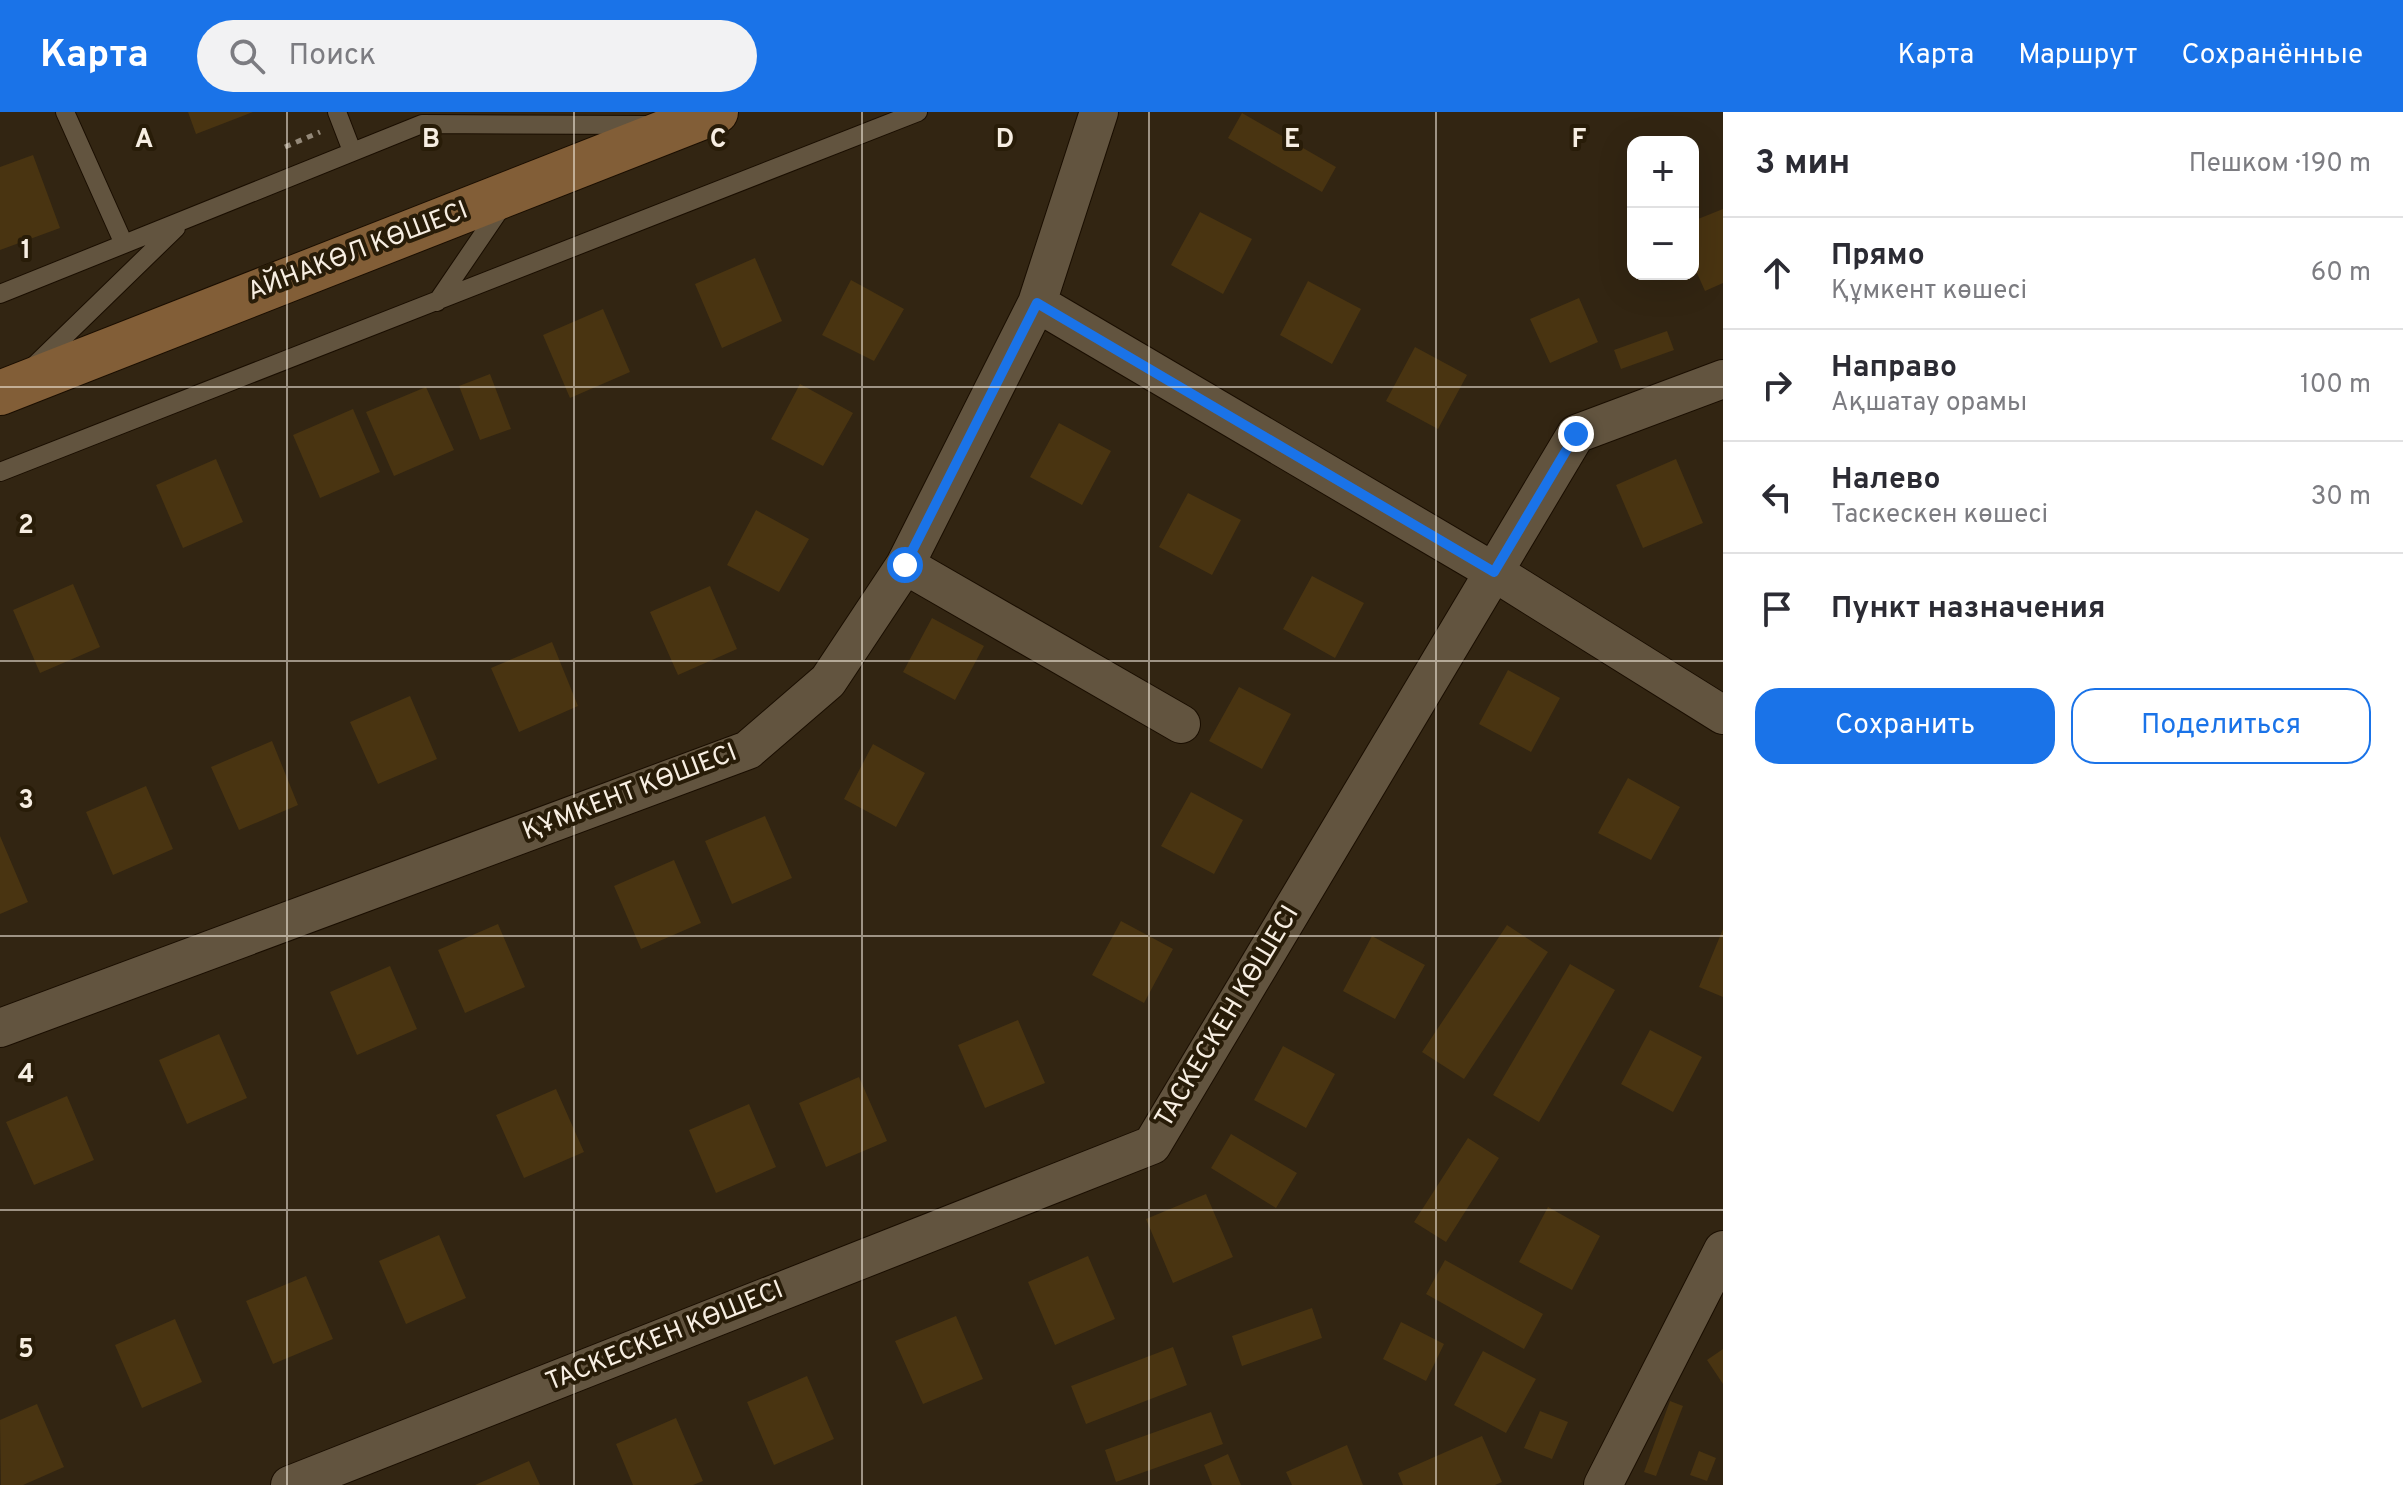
<!DOCTYPE html>
<html lang="ru">
<meta charset="utf-8">
<style>
:root{--surface:#fff;--page:#f2f2f3;--text:#2b2b33;--muted:#7c7c81;--line:#e1e1e2;--accent:#1a73e8}
body{margin:0;font-family:Overpass,sans-serif;background:var(--page);color:var(--text)}
.controls{position:absolute;right:24px;top:24px;display:grid;overflow:hidden;border-radius:16px;box-shadow:0 8px 32px #0002}
.controls button{width:72px;height:72px;display:grid;place-items:center;padding:0;border:0;border-bottom:2px solid var(--line);background:var(--surface);color:var(--text);font:40px sans-serif}
.stop{position:absolute;width:24px;height:24px;margin:-18px;border:6px solid #1a73e8;border-radius:50%;background:#fff}
.stop.end{background:#1a73e8;border-color:#fff;box-shadow:0 2px 8px #0008}
.list{margin:0;padding:0;list-style:none}
h2{display:flex;justify-content:space-between;align-items:center;height:104px;margin:0;padding:0 32px;font-size:34px}
h2 small{font-size:26px;font-weight:400;color:var(--muted)}
.list li{display:grid;grid-template-columns:52px 1fr auto;gap:24px;align-items:center;box-sizing:border-box;height:112px;padding:0 32px;border-top:2px solid var(--line)}
.list b{display:block;font-size:30px;white-space:nowrap}
.list p{margin:0;font-size:26px;white-space:nowrap;color:var(--muted)}
.list em{font-size:26px;font-style:normal;color:var(--muted)}
.actions{display:flex;gap:16px;padding:24px 32px}
.actions a{flex:1;padding:18px 0;border:2px solid var(--accent);border-radius:24px;text-align:center;font-size:28px;color:var(--accent)}
.actions .main{background:var(--accent);color:#fff}
.icon{flex:none;width:44px;height:44px;fill:none;stroke:currentColor;stroke-width:2;stroke-linecap:round;stroke-linejoin:round}
.map{position:relative;flex:none;width:1723px;height:1373px;overflow:hidden}
header{display:flex;align-items:center;gap:48px;box-sizing:border-box;height:112px;padding:0 40px;background:var(--accent);color:#fff}
header strong{font-size:38px}
nav{display:flex;gap:44px;margin-inline-start:auto;font-size:28px}
.search{width:560px;height:72px;background:var(--page);display:flex;align-items:center;gap:20px;box-sizing:border-box;padding:0 28px;border-radius:44px;color:var(--muted);font-size:30px}
main{display:flex}
aside{flex:1;background:var(--surface)}
.map>svg:first-child{display:block}
.building{fill:#493411}
.lines{fill:none;stroke-linecap:round;stroke-linejoin:round}
.service-casing{stroke:#1a0e00;stroke-width:20}
.minor-casing{stroke:#1a0e00;stroke-width:40}
.secondary-casing{stroke:#1a0e00;stroke-width:46}
.path{stroke:#948979;stroke-width:5;stroke-dasharray:6 6;stroke-linecap:butt}
.service{stroke:#62543f;stroke-width:18}
.minor{stroke:#62543f;stroke-width:38}
.secondary{stroke:#825e37;stroke-width:44}
.route{stroke:#1a73e8;stroke-width:10}
.grid{fill:none;stroke:#f7eee2;stroke-width:2;stroke-opacity:0.55}
.labels{text-anchor:middle;dominant-baseline:central;stroke-width:8;stroke-linejoin:round;paint-order:stroke}
.street-label{font-size:26px;fill:#f7eee2;stroke:#281c08}
.grid-label{font-size:26px;text-anchor:middle;font-weight:bold;fill:#f7eee2;stroke:#281c08;stroke-width:8;stroke-linejoin:round;paint-order:stroke}
</style>
<header>
<strong>Карта</strong>
<div class="search"><svg class="icon" aria-label="search" viewBox="0 0 24 24"><circle cx="10" cy="10" r="6"/><path d="M15 15l6 6"/></svg>Поиск</div>
<nav><a>Карта</a><a>Маршрут</a><a>Сохранённые</a></nav>
</header>
<main>
<div class="map">
<svg width="1723" height="1373" viewBox="0 0 1723 1373">
<rect width="100%" height="100%" fill="#322512"/>
<path class="building" d="M188 0H253L196 22Z
M1242 1 1336 55 1322 80 1228 26Z
M33 43 60 116 0 138V55Z
M1723 97V171L1705 179 1693 152V109Z
M1200 100 1252 127 1223 182 1171 153Z
M755 146 782 209 722 236 695 172Z
M851 168 904 197 874 249 822 223Z
M1308 169 1361 197 1332 252 1280 223Z
M1579 186 1598 230 1550 251 1530 207Z
M603 197 630 260 570 286 543 223Z
M1667 219 1674 238 1621 257 1614 238Z
M1415 235 1467 263 1438 317 1386 289Z
M490 262 511 317 480 328 459 274Z
M800 272 853 301 823 354 771 327Z
M426 275 454 338 394 364 366 300Z
M353 297 380 360 320 386 293 323Z
M1059 311 1111 339 1082 393 1030 365Z
M216 347 243 410 183 436 156 373Z
M1676 347 1703 411 1643 436 1616 373Z
M1188 381 1241 408 1212 463 1159 435Z
M756 398 809 427 779 480 727 453Z
M1312 464 1364 491 1335 546 1283 517Z
M73 472 100 535 40 561 13 498Z
M710 474 737 537 678 563 650 500Z
M932 506 984 534 955 588 903 560Z
M552 530 578 594 519 620 491 556Z
M1508 558 1560 586 1531 640 1479 612Z
M1239 575 1291 602 1262 657 1209 629Z
M410 584 437 647 378 672 350 610Z
M272 629 298 693 239 718 211 655Z
M873 632 925 661 896 715 844 687Z
M1628 666 1680 695 1651 748 1598 721Z
M146 674 173 737 113 763 86 700Z
M1191 680 1243 708 1214 762 1161 734Z
M765 704 792 766 732 792 705 729Z
M0 724 28 790 0 802Z
M674 748 701 811 641 837 614 774Z
M1121 809 1173 837 1144 891 1092 863Z
M498 812 525 875 465 901 438 838Z
M1507 813 1548 840 1464 967 1422 940Z
M1723 817V885L1699 875Z
M1372 824 1425 853 1395 907 1343 879Z
M1570 852 1615 878 1539 1010 1493 983Z
M390 854 417 917 357 943 330 880Z
M1018 908 1045 971 985 996 958 933Z
M1650 918 1702 945 1673 1000 1621 972Z
M219 922 247 986 187 1012 159 948Z
M1283 934 1335 962 1306 1016 1254 988Z
M859 965 887 1029 826 1055 799 991Z
M556 977 584 1040 524 1066 496 1003Z
M67 984 94 1048 34 1073 6 1010Z
M749 992 776 1055 716 1081 689 1018Z
M1231 1022 1297 1061 1276 1096 1211 1056Z
M1468 1026 1499 1046 1446 1130 1414 1110Z
M1206 1082 1233 1145 1173 1171 1146 1107Z
M1548 1095 1600 1124 1572 1178 1519 1150Z
M439 1123 466 1186 406 1212 379 1149Z
M1088 1144 1115 1207 1055 1233 1028 1170Z
M1445 1148 1543 1202 1524 1237 1426 1182Z
M306 1164 333 1227 273 1252 246 1189Z
M1312 1196 1322 1226 1242 1254 1232 1224Z
M956 1204 983 1267 923 1292 895 1229Z
M175 1207 202 1270 142 1296 115 1233Z
M1401 1210 1444 1232 1426 1269 1383 1247Z
M1173 1235 1187 1273 1086 1312 1071 1274Z
M1723 1237V1272L1707 1248Z
M1483 1239 1536 1267 1506 1321 1454 1293Z
M807 1264 834 1327 774 1353 747 1290Z
M1670 1289 1683 1294 1656 1364 1644 1360Z
M37 1292 64 1355 23 1373H1L0 1308Z
M1540 1299 1568 1310 1552 1347 1524 1336Z
M1211 1300 1223 1332 1116 1370 1105 1338Z
M676 1306 703 1369 693 1373H633L616 1332Z
M1482 1324 1502 1370 1495 1373H1403L1398 1361Z
M1347 1333 1363 1373H1292L1286 1360Z
M1699 1339 1716 1346 1707 1369 1690 1363Z
M1228 1342 1241 1373H1212L1204 1353Z
M529 1349 540 1373H475Z"/>
<g class="lines">
<defs>
<path id="service" d="M65 0 124 132
M337 0 352 39
M0 182 422 12 647 13
M437 190 503 93
M34 254 176 116
M0 360 918 0"/>
<path id="minor" d="M1037 191 1494 460 1723 603
M905 453 1181 612
M0 916 748 638 828 569 905 453 1037 191 1099 0
M290 1373 1152 1033 1576 322 1723 267
M1603 1373 1723 1138"/>
<path id="secondary" d="M0 281 716 0"/>
</defs>
<use href="#service" class="service-casing"/>
<use href="#minor" class="minor-casing"/>
<use href="#secondary" class="secondary-casing"/>
<path class="path" d="M285 35 320 20"/>
<use href="#service" class="service"/>
<use href="#minor" class="minor"/>
<use href="#secondary" class="secondary"/>
</g>
<g class="lines">
<path class="route" d="M905 453 1037 191 1494 460 1576 322"/>
</g>
<path class="grid" d="M287 0V1373M574 0V1373M862 0V1373M1149 0V1373M1436 0V1373M0 275H1723M0 549H1723M0 824H1723M0 1098H1723"/>
<g class="labels">
<g class="street-label">
<text transform="translate(358 140) rotate(-21)">АЙНАКӨЛ КӨШЕСІ</text>
<text transform="translate(630 681) rotate(-21)">ҚҰМКЕНТ КӨШЕСІ</text>
<text transform="translate(1228 905) rotate(-59)">ТАСКЕСКЕН КӨШЕСІ</text>
<text transform="translate(665 1225) rotate(-22)">ТАСКЕСКЕН КӨШЕСІ</text>
</g>
</g>
<g class="grid-label">
<text x="144" y="35">A</text>
<text x="431" y="35">B</text>
<text x="718" y="35">C</text>
<text x="1005" y="35">D</text>
<text x="1292" y="35">E</text>
<text x="1579" y="35">F</text>
<text x="26" y="146">1</text>
<text x="26" y="421">2</text>
<text x="26" y="696">3</text>
<text x="26" y="970">4</text>
<text x="26" y="1245">5</text>
</g>
</svg>
<div class="controls">
<button>+</button>
<button>−</button>
</div>
<div class="stop" style="left:905px;top:453px"></div>
<div class="stop end" style="left:1576px;top:322px"></div>
</div>
<aside>
<h2>3 мин<small>Пешком · 190 m</small></h2>
<ul class="list">
<li><svg class="icon" aria-label="ahead" viewBox="0 0 24 24"><path d="M12 20V5M6 11l6-6 6 6"/></svg><div><b>Прямо</b><p>Құмкент көшесі</p></div><em>60 m</em></li>
<li><svg class="icon" aria-label="right" viewBox="0 0 24 24"><path d="M7 20v-9h11M14 6l5 5-5 5"/></svg><div><b>Направо</b><p>Ақшатау орамы</p></div><em>100 m</em></li>
<li><svg class="icon" aria-label="left" viewBox="0 0 24 24"><path d="M17 20v-9H6M10 6l-5 5 5 5"/></svg><div><b>Налево</b><p>Таскескен көшесі</p></div><em>30 m</em></li>
<li><svg class="icon" aria-label="arrive" viewBox="0 0 24 24"><path d="M6 21V4h12l-3 4 3 4H6"/></svg><div><b>Пункт назначения</b></div></li>
</ul>
<div class="actions"><a class="main">Сохранить</a><a>Поделиться</a></div>
</aside>
</main>
